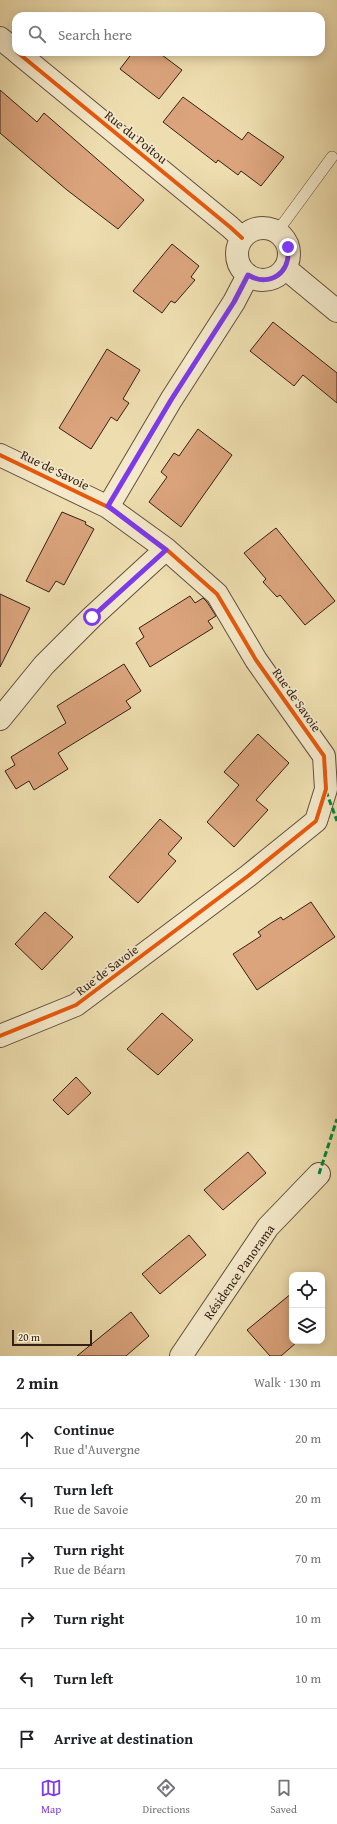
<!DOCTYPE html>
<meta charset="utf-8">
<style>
:root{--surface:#fff;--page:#f6f6f6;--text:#202124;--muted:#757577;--line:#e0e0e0;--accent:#7c3aed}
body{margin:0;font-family:"Gentium Book Plus",serif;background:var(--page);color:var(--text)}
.controls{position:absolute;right:12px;bottom:12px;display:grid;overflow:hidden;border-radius:8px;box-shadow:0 2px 10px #0003}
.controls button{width:36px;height:36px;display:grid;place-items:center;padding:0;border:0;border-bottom:1px solid var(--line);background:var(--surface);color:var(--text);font:20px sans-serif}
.scale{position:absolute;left:12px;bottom:10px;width:80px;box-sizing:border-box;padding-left:4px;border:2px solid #351f16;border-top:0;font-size:11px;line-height:14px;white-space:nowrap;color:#351f16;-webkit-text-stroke:3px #f4eacb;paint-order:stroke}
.stop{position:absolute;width:12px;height:12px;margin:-9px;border:3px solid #7c3aed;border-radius:50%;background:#fff}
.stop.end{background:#7c3aed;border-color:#fff;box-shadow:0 1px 4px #0008}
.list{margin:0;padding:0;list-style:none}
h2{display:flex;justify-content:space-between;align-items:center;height:52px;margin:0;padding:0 16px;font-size:17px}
h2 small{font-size:13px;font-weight:400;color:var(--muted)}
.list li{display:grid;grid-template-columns:26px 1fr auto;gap:12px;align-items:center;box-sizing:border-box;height:60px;padding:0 16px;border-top:1px solid var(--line)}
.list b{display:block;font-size:15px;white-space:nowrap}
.list p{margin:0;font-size:13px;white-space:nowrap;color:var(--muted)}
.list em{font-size:13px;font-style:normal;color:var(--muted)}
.icon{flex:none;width:22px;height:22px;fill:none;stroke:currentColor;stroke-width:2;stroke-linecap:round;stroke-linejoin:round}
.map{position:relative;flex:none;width:337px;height:1356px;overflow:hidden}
.search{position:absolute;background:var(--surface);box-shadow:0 2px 10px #0003;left:12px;right:12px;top:12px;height:44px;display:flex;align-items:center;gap:10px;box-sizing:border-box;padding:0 14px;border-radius:12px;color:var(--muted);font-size:15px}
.sheet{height:412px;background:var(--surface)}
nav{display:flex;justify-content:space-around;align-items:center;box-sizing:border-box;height:56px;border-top:1px solid var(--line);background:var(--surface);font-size:11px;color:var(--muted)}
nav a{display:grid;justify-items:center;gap:2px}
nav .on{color:var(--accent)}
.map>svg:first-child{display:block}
.building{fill:#dba47d;stroke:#351f16}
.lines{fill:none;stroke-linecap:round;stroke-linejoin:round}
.lane-casing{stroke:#634f3c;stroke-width:12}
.street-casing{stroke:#634f3c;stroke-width:24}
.lane{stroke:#f4eacb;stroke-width:11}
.street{stroke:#f4eacb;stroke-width:22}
.quiet{stroke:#00873e;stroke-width:3;stroke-dasharray:6 3;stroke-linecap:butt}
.cycleway-casing{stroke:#f4eacb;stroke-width:6}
.cycleway{stroke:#e8590c;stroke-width:4}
.route{stroke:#7c3aed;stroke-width:5}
.labels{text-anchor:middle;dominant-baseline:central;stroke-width:3.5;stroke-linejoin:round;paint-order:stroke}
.street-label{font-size:13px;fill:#351f16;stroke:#f4eacb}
</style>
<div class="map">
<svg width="337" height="1356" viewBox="0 0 337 1356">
<rect width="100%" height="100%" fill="#eedeaf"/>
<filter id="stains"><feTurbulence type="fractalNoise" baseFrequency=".005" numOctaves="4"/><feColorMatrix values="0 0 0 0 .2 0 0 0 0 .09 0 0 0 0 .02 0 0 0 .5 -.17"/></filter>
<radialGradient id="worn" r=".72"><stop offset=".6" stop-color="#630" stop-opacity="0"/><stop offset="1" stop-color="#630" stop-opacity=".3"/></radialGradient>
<path class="building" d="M133 52H158L182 70 159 99 120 69Z
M0 90 37 122 44 113 144 200 118 229 67 190 0 133Z
M183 97 242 140 248 132 284 157 261 186 241 171 238 175 218 160 216 163 163 122Z
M172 244 199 266 191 277 195 280 175 303 171 301 162 313 133 291Z
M273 322 337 373V403L303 375 294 386 250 351Z
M107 349 140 370 123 399 129 403 117 421 111 417 91 449 59 428Z
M198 429 232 455 181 527 149 502 167 477 161 472 174 453 179 456Z
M62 512 86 522 85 524 94 529 64 585 56 581 49 592 26 581Z
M276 528 335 601 305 625 280 595 277 597 263 582 266 579 244 553Z
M0 594 30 608 0 667Z
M190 596 195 603 203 598 207 602 216 616 208 621 213 628 150 667 136 643 144 637 139 628Z
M124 664 141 691 126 701 131 708 58 753 68 769 34 790 29 781 16 789 5 771 15 765 11 757 66 723 57 706Z
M258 734 289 763 256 800 268 810 234 847 207 822 239 785 224 772Z
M160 819 182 838 168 854 176 861 138 903 109 877Z
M311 902 335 937 257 990 233 954 261 936 258 932 271 923 281 917 283 920Z
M45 912 73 937 42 970 15 944Z
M162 1013 193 1040 158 1075 127 1049Z
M76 1077 91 1093 68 1115 53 1100Z
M248 1152 266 1173 223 1210 204 1190Z
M189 1235 206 1255 160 1294 142 1274Z
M292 1293V1341L297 1342 281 1356H270L247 1330Z
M131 1312 149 1336 126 1356H77Z"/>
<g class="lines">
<defs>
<path id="lane" d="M277 232 332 157"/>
<path id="street" d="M0 38 16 51
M17 52 230 227 242 238
M237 254a26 26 0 1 1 52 0a26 26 0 1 1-52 0Z
M285 268 337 311
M0 455 108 507 166 549 217 594 256 660 324 756 326 789 316 821 248 876 76 1005 0 1036
M108 507 171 400 234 302 248 275
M0 719 44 665 92 617 166 549
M181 1356 268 1227 319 1174"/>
</defs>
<use href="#lane" class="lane-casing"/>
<use href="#street" class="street-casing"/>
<use href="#lane" class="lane"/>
<use href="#street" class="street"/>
<path class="quiet" d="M326 791 337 821
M319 1174 337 1119"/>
<defs>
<path id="cycleway" d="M17 52 230 227 242 238
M0 455 108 507 166 549 217 594 256 660 324 756 326 789 316 821 248 876 76 1005 0 1036"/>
</defs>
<use href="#cycleway" class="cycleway-casing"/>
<use href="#cycleway" class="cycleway"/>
</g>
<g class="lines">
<path class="route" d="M92 617 166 550 108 506 171 400 234 302 248 275C271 288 291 272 288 247"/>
</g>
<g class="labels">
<g class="street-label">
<text transform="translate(136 137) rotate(39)">Rue du Poitou</text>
<text transform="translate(55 470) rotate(26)">Rue de Savoie</text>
<text transform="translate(297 700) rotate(55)">Rue de Savoie</text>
<text transform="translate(107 970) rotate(-37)">Rue de Savoie</text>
<text transform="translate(239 1272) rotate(-55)">Résidence Panorama</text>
</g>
</g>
<rect width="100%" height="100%" filter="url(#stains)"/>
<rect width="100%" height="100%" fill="url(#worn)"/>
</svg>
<div class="controls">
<button><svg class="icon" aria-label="locate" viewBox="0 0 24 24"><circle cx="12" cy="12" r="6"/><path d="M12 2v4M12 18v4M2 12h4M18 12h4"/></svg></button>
<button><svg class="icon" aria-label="layers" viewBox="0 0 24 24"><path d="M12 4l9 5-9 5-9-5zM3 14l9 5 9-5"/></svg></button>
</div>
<div class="scale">20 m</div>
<div class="stop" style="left:92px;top:617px"></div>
<div class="stop end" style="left:288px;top:247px"></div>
<div class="search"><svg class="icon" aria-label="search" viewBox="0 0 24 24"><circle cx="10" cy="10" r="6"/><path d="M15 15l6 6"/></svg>Search here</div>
</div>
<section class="sheet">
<h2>2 min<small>Walk · 130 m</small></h2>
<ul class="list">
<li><svg class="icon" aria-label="ahead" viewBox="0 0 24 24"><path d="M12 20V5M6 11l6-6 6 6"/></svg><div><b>Continue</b><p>Rue d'Auvergne</p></div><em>20 m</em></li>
<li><svg class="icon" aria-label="left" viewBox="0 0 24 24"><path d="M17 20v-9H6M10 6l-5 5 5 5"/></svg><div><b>Turn left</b><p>Rue de Savoie</p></div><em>20 m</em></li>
<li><svg class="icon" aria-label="right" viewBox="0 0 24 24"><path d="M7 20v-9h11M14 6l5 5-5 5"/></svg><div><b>Turn right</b><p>Rue de Béarn</p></div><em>70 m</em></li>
<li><svg class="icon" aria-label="right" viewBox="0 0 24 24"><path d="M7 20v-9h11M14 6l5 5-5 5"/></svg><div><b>Turn right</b></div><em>10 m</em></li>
<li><svg class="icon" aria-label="left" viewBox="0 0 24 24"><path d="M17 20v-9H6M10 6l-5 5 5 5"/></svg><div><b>Turn left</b></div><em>10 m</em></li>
<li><svg class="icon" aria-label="arrive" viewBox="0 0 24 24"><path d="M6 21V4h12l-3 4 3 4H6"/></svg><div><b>Arrive at destination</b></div></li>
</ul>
</section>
<nav>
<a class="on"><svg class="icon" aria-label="map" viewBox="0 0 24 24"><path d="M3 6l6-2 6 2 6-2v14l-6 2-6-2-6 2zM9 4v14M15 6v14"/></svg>Map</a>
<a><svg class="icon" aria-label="directions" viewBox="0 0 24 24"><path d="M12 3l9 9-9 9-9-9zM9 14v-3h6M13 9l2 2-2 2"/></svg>Directions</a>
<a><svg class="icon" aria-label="saved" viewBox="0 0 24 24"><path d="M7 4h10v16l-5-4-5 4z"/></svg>Saved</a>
</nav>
